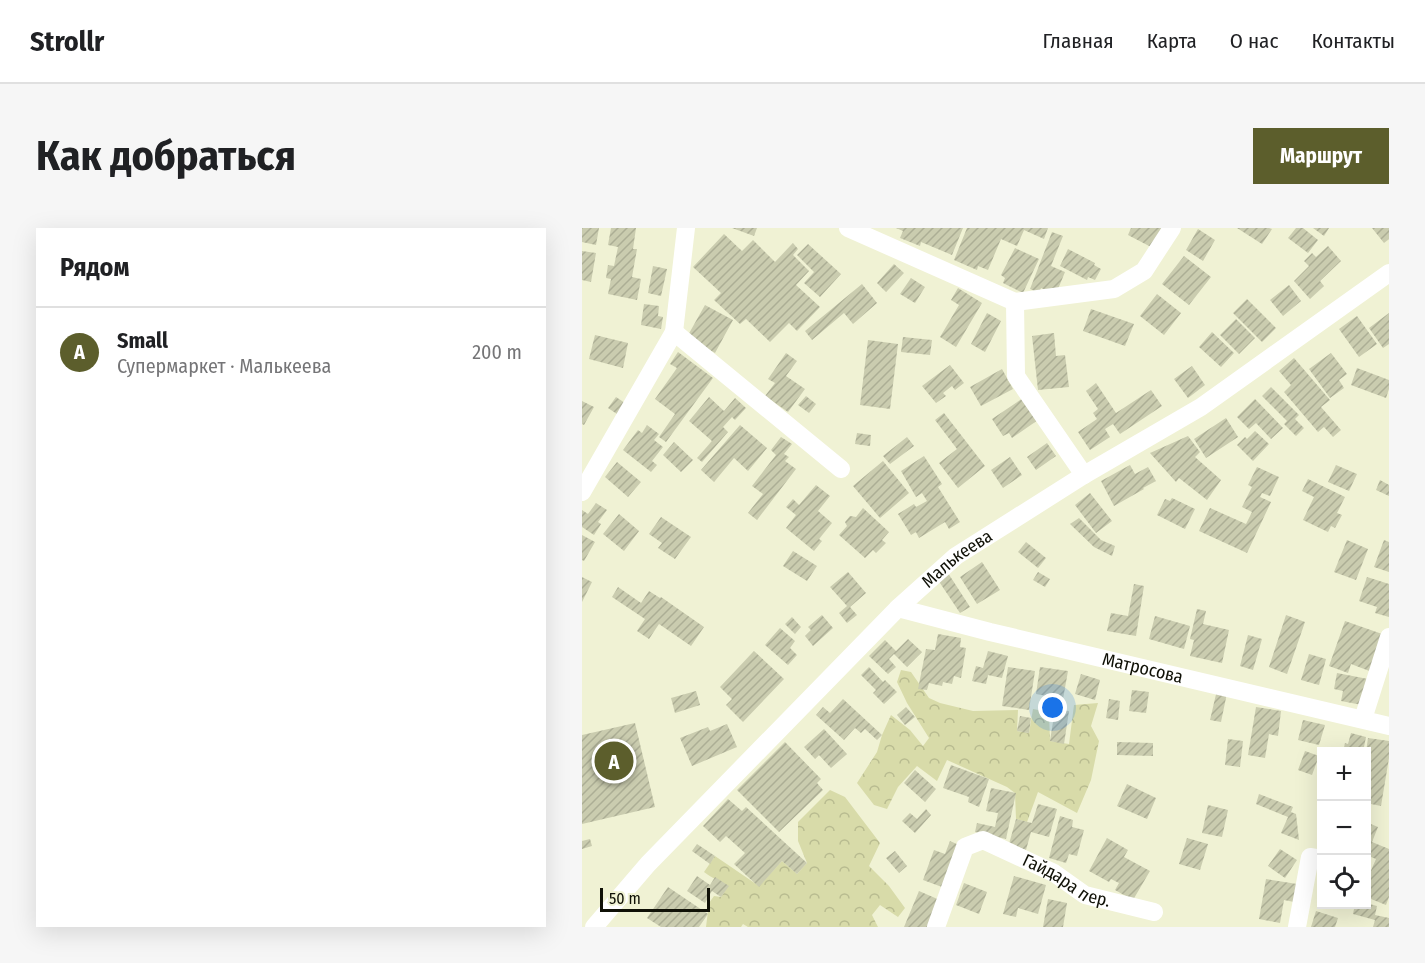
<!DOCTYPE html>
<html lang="ru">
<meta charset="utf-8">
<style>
:root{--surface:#fff;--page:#f6f6f6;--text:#202124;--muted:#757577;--line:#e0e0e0;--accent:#5c5e2c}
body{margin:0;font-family:"Fira Sans Condensed",sans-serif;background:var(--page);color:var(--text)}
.controls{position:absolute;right:18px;bottom:18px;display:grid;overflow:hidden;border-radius:0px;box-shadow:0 6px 24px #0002}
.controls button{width:54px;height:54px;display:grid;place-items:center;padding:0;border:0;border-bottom:2px solid var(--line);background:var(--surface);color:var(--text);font:30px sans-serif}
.scale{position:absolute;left:18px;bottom:15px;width:110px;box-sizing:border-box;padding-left:6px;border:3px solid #101107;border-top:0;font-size:16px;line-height:21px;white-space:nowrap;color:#101107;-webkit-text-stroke:4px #f0f2d4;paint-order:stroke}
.you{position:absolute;left:471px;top:480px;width:21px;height:21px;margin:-15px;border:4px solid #fff;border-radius:50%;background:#1a73e8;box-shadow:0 0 0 9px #1a73e833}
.badge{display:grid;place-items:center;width:39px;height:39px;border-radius:50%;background:var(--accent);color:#fff;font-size:20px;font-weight:700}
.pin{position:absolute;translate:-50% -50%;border:3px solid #fff;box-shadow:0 2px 6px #0006}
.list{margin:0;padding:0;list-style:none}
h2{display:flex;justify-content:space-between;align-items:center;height:78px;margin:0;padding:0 24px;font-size:26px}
h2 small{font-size:20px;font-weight:400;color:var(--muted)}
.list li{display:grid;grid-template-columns:39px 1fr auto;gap:18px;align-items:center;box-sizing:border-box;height:90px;padding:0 24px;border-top:2px solid var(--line)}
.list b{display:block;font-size:22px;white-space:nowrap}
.list p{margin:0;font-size:20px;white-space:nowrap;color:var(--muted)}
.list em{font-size:20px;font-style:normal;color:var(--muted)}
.icon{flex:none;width:33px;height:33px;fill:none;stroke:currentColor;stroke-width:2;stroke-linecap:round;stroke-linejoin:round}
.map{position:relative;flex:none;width:807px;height:699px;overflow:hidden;border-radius:0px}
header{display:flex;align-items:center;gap:36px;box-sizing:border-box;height:84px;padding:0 30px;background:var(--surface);border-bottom:2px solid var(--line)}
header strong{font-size:28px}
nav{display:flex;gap:33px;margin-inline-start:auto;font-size:21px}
.intro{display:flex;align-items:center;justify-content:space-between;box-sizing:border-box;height:144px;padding:0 36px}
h1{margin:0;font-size:42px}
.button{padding:15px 27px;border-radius:0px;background:var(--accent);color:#fff;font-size:21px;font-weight:700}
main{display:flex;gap:36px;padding:0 36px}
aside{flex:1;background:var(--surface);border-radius:0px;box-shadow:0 6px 24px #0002}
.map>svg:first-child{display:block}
.forest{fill:url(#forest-crowns)}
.building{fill:url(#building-hatch)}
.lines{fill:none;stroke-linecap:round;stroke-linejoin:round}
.minor{stroke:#fff;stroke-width:18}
.labels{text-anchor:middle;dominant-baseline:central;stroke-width:4.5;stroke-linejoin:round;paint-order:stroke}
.street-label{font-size:18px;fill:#101107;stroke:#f0f2d4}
</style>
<header>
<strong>Strollr</strong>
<nav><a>Главная</a><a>Карта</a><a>О нас</a><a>Контакты</a></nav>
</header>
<div class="intro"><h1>Как добраться</h1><a class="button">Маршрут</a></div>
<main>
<aside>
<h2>Рядом<small></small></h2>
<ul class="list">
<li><span class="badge">A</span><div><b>Small</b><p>Супермаркет · Малькеева</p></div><em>200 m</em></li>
</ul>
</aside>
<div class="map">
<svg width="807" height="699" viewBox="0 0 807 699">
<defs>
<pattern id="forest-crowns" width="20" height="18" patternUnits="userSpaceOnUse" patternTransform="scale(1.5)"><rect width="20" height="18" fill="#d8dba9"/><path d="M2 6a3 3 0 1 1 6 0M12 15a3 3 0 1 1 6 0" fill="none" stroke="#b8bb90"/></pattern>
<pattern id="building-hatch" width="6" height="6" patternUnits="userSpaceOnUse" patternTransform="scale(1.5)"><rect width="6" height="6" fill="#caccaf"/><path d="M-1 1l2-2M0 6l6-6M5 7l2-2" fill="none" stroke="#acae95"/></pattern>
</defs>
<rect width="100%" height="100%" fill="#f0f2d4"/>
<path class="forest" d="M319 442 329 444 347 470 358 475 391 483 436 482 435 503 447 505 451 481 467 484 468 513 487 516 492 477 516 475 509 498 517 513 509 552 495 585 456 564 445 594 434 591 433 565 425 559 365 532 355 553 335 538 316 559 305 581 292 577 275 555 295 524 300 507 309 487 328 502 341 518 347 510 325 475 315 454Z
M248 562 263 569 298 615 287 638 307 658 323 680 316 689 298 677 290 687 296 699H166L161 696 159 699H124L127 675 132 668 139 669 146 658C139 653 129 650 122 644L133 628 177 658 200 633 215 646 225 635 216 613V594Z"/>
<path class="building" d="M0 0H17L14 17 0 14Z
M29 0H54L51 21H55L50 49 59 51 55 72 26 66 29 51 24 50 26 37 32 38 36 19 26 17Z
M150 0H175L172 8Z
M314 0H381L370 27 339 14 338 18 318 10 321 3Z
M385 0H466L462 11 442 2 435 18 419 11 406 42 396 38 395 42 372 32Z
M549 0H580L569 19 546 7Z
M655 0H687L690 1 680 16Z
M714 0H721L736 12 726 25 706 10Z
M731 0H747L742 8Z
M790 0H807V11L802 15Z
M616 1 633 12 621 33 604 22Z
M470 4 481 8 469 38 483 44 474 66 459 60 457 65 448 61Z
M142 6 160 23 171 12 193 34 211 15 216 21 211 27 227 43 214 57 238 79 215 103 207 95 188 114 164 91 158 96 132 72 139 65 111 39Z
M226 16 259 46 238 69 222 55 232 44 215 27Z
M746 18 759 33 738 53 742 58 728 71 712 53 727 38 722 33 730 25 734 29Z
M433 20 457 31 441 65 421 55 423 50 419 47Z
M486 21 513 35 512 37 519 41 513 52 506 49 505 52 478 38Z
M0 23 14 25 9 54 0 52Z
M602 28 629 49 607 77 580 56Z
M312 36 322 45 304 64 295 55Z
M71 38 85 41 79 68 66 65Z
M329 50 343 59 333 75 318 66Z
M280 56 295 75 271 96 262 85 230 112 223 103Z
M707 57 719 73 701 88 688 72Z
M376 60 400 75 374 119 358 109 377 77 369 72Z
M575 66 599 85 582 107 558 88Z
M665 71 694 100 680 114 651 85Z
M62 76 77 78 76 88 81 89 79 101 59 97Z
M123 77 151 92 133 125 105 109Z
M509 81 552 96 543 118 501 103Z
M405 85 419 93 403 124 389 116Z
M807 85V116L801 120 787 100Z
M775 88 795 116 777 129 757 101Z
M654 91 673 110 657 126 638 107Z
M630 104 652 125 639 139 617 119Z
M472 105 474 128 483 127 487 159 456 162 450 108Z
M13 107 46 115 41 140 7 131Z
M321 109 350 112 348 127 319 124Z
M286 112 316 116 308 181 278 177Z
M96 124 131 150 84 214 77 209 93 186 73 171 95 140 88 136Z
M204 125 215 133 204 148 223 161 206 184 183 168 193 155 186 151Z
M749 125 765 146 757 152 762 160 748 170 727 141Z
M712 130 748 172 739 179 759 202 751 209 742 199 736 204 702 164 709 157 697 143Z
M368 137 382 155 373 162 370 158 361 165 364 168 354 175 340 158Z
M610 138 623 157 606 170 592 151Z
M775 140 807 152V161L804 170 769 157Z
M420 141 431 161 399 178 388 159Z
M514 155 534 185 569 162 580 178 538 206 531 196 523 201 528 209 508 222 496 204 515 191 511 185 516 181 504 163Z
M689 159 717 187 713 191 722 200 714 208 702 196 705 193 680 168Z
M224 168 234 176 227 185 216 177Z
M34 169 43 175 35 186 26 180Z
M127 169 142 183 153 170 164 180 153 192 150 189 141 199 146 204 120 234 115 230 130 213 107 193Z
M441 170 456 192 430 210 427 205 421 208 410 191Z
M673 171 701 200 689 211 674 195 667 201 655 189Z
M0 173 12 179 2 197 0 196Z
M362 185 403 238 376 260 357 235 375 221 353 192Z
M644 190 656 209 624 230 612 211Z
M65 197 77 206 72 212 81 219 70 233 75 237 69 244 41 222 56 202 60 205Z
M158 197 185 220 166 243 152 230 132 254 119 242Z
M673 203 687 216 671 233 655 217 663 209 665 211Z
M275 205 289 207 288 218 273 216Z
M606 208 618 224 613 229 639 252 625 272 597 250 594 254 568 225Z
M199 209 210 216 202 226 207 229 203 233 214 241 175 292 166 285 181 266 170 258 194 227 189 222Z
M325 209 332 218 308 236 301 228Z
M92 214 111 232 99 244 81 227Z
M465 215 474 228 454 242 445 229Z
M342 228 360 256 356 259 378 294 367 301 363 294 337 310 334 304 329 307 316 286 332 276 334 279 345 273 340 265 334 269 319 243Z
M428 229 440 247 421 260 409 242Z
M301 233 327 265 298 290 271 258Z
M35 234 59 254 46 269 23 249Z
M548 237 553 246 566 239 574 253 561 260 562 261 532 278 519 253Z
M754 237 775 246 767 263 746 254Z
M675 239 697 249 688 268 680 265 678 269 689 274 665 325 617 303 628 280 664 296 670 284 660 279 670 259 666 257Z
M726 251 763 269 755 285 760 287 753 300 749 298 746 304 721 292 732 269 720 263Z
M798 252 807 257V268L794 262Z
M234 257 248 268 236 283 250 295 237 311 240 313 232 323 204 300 214 287 204 279 211 271 217 277Z
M508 265 530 293 514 305 493 277Z
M590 270 613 281 603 301 575 287 583 271 588 273Z
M14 275 25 282 16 294 19 296 12 307 0 299V282L6 286Z
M281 280 307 304 300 312 304 315 294 325 291 322 283 330 257 307 265 298 263 294 268 288 274 289Z
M37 286 57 303 42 323 21 306Z
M79 289 109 309 93 331 76 320 80 315 67 306Z
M497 290 519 312 533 318 530 328 512 319 488 296Z
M0 307 13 314 2 333 0 332Z
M765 312 786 321 774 352 752 344Z
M802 312 807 314V344L792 339Z
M444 314 464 330 456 340 436 324Z
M211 323 235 338 225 353 201 338Z
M400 334 418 362 395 376 378 349Z
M266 344 284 365 268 379 275 387 265 395 257 385 265 378 248 359Z
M456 344 468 351 463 359 451 352Z
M366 345 388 379 378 385 356 352Z
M0 349 10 354 0 374Z
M785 349 807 356V389L793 385 795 379 777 373Z
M552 356 562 358 554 408 525 403 529 385 546 388Z
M36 359 59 375 67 363 78 370 79 369 122 399 109 418 77 396 67 411 55 403 63 391 30 369Z
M615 381 624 383 621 396 647 402 640 435 608 428 612 412 608 411Z
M240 387 251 400 231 418 223 408 229 402 226 399Z
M704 387 723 394 705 446 687 439Z
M573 388 608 398 602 421 567 411Z
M210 389 219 399 213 406 203 396Z
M763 393 803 407 790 444 769 436 766 445 747 438Z
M198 400 213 413 208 420 215 427 206 437 183 417Z
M356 406 379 410 378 419 384 420 379 450 372 448 370 456 361 454 360 458 347 455 345 462 336 461 344 421 353 422Z
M666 407 680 411 671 442 658 438Z
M326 411 340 424 325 439 312 426 307 431 314 439 306 446 287 428 303 412 314 423Z
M172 423 202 451 161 494 144 477 150 471 138 459Z
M406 423 426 428 420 450 406 447 404 456 390 453 394 438 401 440Z
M727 426 744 431 737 457 719 452Z
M287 439 301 454 303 452 315 464 302 476 291 465 294 462 279 447Z
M426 439 453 443 447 482 420 478Z
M458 439 486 443 481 471 454 466Z
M755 445 786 451 780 477 759 473 761 463 752 461Z
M499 446 518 452 513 472 493 466Z
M550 462 567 464 564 485 547 483Z
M635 462 645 465 639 494 628 492Z
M114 463 118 477 93 485 89 470Z
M261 471 300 507 295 512 283 501 279 505 273 500 262 512 234 487 241 479 248 485Z
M527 471 538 473 536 492 524 490Z
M324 479 333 489 323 497 315 487Z
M674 479 699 483 696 508 687 506 683 530 666 527Z
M473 481 487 483 482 516 468 513Z
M438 488 449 490 447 505 435 503Z
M721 492 743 497 737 517 716 512Z
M53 495 73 579 0 596V507Z
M145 496 155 519 110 538 98 510 126 499 128 503Z
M242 501 265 526 249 540 237 527 233 531 222 519Z
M769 505 784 509 781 524H761L763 515 766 516Z
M786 510 807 513V530L799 578 784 575 786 554H784V524Z
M646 511 661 513 658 539 643 537Z
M203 514 239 551 235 555 241 562 197 604 155 562Z
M535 514 571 515V528L535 527Z
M723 523 737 528 730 547 716 542Z
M369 537 407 551 397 579 386 574 387 569 361 560Z
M333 542 354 561 343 574 322 555Z
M545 556 574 570 565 591 535 578Z
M409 560 434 565 424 611 393 604 395 595 413 599 416 585 404 583Z
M677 566 711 579 709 584 714 586 717 612 699 605 706 589 674 576Z
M146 571 160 583 164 579 225 635 215 646 200 633 177 659 152 636 163 625 144 608 138 614 121 598Z
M456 576 475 581 467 609 449 604 444 622 427 616 434 591 450 595Z
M626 577 646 582 640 609 620 605Z
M344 581 349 587 333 605 320 593 328 585 335 591Z
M478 588 491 592 490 599 502 602 495 628 487 626 484 635 467 630Z
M784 594 796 599 790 614 807 621V669L804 677 784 669V654L794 631 784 627Z
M525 610 546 622 542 629 568 643 551 672 533 662 537 655 529 651 527 654 507 643Z
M605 610 626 616 618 642 597 636Z
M8 611 10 618 0 621V613Z
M368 613 377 617 360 659 341 652 352 622 363 626Z
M115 616 133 628 128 636 110 623Z
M698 621 715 632 703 650 686 638Z
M313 623 325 638 317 645 304 630Z
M115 648 128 657 133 649 147 658 139 669 130 663 123 675 105 663Z
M432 648 464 657 456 686 436 680 434 689 421 686Z
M684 651 715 656 712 674 702 672 698 695 677 691Z
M382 655 405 664 397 686 374 677Z
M86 659 126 686 117 699H79L65 690Z
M337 663 360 673 348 699H322Z
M466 671 485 675 481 699H461Z
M784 675 795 678 793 687 807 690V699H791L793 692 771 686 773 676H784Z
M734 683 756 690 753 699H729Z"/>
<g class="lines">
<g class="minor">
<path d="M266 0 433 74 434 148 502 247"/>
<path d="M433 74 532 61 562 43 590 0"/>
<path d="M92 104 259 241"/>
<path d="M0 264 92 104 104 0"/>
<path id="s1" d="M316 380 408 404 807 498"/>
<path d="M781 491 807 409"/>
<path id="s2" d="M12 699 66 636 316 380 374 328 502 247 619 179 807 45"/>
<path id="s3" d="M354 699 383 619 401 612 472 645 503 667 572 684"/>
<path d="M715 699 728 629 740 631"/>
</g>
</g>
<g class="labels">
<g class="street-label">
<text stroke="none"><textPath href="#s2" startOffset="518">Малькеева</textPath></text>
<text stroke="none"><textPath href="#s1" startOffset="252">Матросова</textPath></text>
<text stroke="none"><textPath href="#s3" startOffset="198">Гайдара пер.</textPath></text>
</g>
</g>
</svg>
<div class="controls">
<button>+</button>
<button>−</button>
<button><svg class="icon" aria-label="locate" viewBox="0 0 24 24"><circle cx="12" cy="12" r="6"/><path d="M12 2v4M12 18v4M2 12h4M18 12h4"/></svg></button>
</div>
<div class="scale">50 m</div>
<div class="you"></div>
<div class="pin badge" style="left:32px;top:533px">A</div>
</div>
</main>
